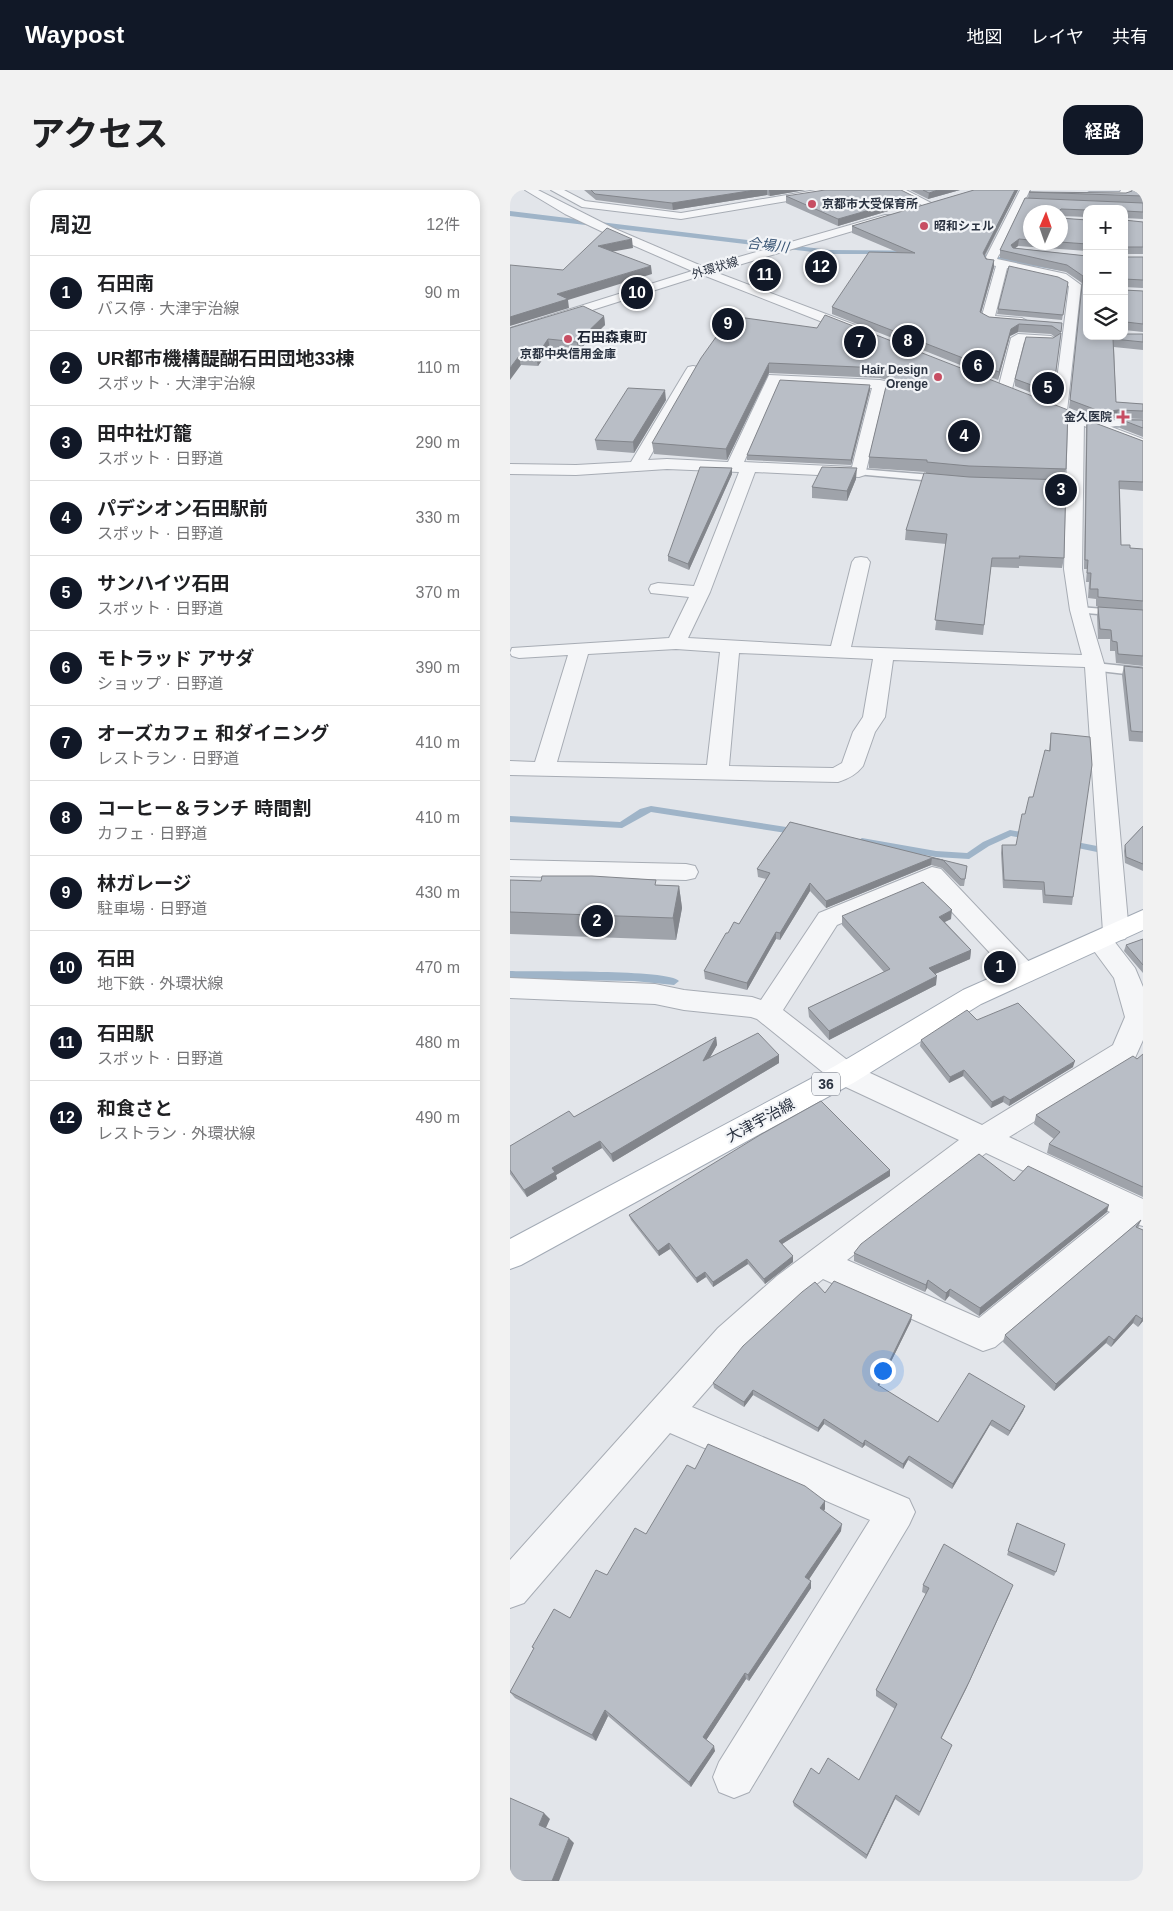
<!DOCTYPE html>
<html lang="ja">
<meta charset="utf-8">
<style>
:root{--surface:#fff;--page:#f2f2f2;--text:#202124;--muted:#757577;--line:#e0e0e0;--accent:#111827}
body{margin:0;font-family:Helvetica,"Noto Sans JP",sans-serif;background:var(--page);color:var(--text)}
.controls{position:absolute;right:15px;top:15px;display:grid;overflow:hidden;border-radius:10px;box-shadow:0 2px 8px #0003}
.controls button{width:45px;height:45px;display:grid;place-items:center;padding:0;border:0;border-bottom:1px solid var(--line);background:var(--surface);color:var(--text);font:25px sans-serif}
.compass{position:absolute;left:513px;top:15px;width:45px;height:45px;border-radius:50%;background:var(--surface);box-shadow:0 2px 8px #0003;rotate:2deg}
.you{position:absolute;left:372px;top:1180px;width:18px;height:18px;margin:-12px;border:4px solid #fff;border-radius:50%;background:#1a73e8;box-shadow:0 0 0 8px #1a73e833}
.badge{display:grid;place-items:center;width:32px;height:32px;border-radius:50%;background:var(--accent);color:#fff;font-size:16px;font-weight:700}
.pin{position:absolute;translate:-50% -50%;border:2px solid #fff;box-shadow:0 1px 5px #0006}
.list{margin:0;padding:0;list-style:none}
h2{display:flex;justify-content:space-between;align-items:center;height:65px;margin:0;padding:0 20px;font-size:21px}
h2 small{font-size:16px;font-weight:400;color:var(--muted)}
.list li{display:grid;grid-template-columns:32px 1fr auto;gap:15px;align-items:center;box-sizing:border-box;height:75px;padding:0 20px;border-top:1px solid var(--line)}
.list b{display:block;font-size:19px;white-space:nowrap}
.list p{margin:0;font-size:16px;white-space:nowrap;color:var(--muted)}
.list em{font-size:16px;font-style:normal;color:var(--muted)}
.icon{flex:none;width:28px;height:28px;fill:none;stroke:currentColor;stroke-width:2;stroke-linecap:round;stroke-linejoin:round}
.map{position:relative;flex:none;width:633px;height:1691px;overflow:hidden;border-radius:15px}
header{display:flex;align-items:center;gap:30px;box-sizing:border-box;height:70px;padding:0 25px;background:var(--accent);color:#fff}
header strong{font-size:24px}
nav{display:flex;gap:28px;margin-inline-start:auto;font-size:18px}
.intro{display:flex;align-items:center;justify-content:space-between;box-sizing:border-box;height:120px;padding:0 30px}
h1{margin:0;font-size:35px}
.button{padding:12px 22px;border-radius:15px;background:var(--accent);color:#fff;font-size:18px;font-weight:700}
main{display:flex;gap:30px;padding:0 30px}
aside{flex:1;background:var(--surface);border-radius:15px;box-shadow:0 2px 8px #0003}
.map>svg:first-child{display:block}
.water{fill:#9fb4c8}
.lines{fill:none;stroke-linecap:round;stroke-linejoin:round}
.stream{fill:#9fb4c8;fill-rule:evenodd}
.service-casing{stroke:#a7acb4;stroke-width:3}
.minor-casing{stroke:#a7acb4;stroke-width:2}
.tertiary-casing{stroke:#a7acb4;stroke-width:2}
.primary-casing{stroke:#a2aab5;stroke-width:2}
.service{fill:#f5f6f8;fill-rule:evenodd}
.minor{fill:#f5f6f8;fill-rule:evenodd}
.tertiary{fill:#f5f6f8;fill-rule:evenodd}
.primary{fill:#fff;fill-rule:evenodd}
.wall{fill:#9fa3aa}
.shaded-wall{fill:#82858b}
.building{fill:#b9bec6;stroke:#82858b}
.poi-dot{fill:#c74e63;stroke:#f2f4f7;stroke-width:2}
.labels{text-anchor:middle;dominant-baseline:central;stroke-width:4.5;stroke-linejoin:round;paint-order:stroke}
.far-poi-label{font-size:12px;font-weight:bold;fill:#2b3341;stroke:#f2f4f7;text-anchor:start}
.far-street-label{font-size:12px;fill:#2b3341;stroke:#f2f4f7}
.far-water-label{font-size:14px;font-style:italic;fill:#375373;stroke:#f2f4f7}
.far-neighbourhood-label{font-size:14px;font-weight:bold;fill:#1d2432;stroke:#f2f4f7}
.shield{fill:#f2f4f7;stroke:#676d78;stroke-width:1}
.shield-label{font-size:14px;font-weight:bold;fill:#2b3341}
.street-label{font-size:15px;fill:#2b3341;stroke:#f2f4f7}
</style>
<header>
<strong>Waypost</strong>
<nav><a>地図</a><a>レイヤ</a><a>共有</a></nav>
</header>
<div class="intro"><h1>アクセス</h1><a class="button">経路</a></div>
<main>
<aside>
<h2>周辺<small>12件</small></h2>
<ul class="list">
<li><span class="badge">1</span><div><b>石田南</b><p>バス停 · 大津宇治線</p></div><em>90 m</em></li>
<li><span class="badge">2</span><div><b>UR都市機構醍醐石田団地33棟</b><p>スポット · 大津宇治線</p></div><em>110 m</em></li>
<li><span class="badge">3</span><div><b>田中社灯籠</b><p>スポット · 日野道</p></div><em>290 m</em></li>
<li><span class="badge">4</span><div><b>パデシオン石田駅前</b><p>スポット · 日野道</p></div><em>330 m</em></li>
<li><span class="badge">5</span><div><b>サンハイツ石田</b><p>スポット · 日野道</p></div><em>370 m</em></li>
<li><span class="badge">6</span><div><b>モトラッド アサダ</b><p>ショップ · 日野道</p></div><em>390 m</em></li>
<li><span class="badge">7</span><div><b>オーズカフェ 和ダイニング</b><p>レストラン · 日野道</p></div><em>410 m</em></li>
<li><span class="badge">8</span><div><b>コーヒー＆ランチ 時間割</b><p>カフェ · 日野道</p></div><em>410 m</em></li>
<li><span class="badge">9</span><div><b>林ガレージ</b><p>駐車場 · 日野道</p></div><em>430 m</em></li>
<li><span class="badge">10</span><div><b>石田</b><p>地下鉄 · 外環状線</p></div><em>470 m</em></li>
<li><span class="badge">11</span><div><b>石田駅</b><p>スポット · 日野道</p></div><em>480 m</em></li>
<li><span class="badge">12</span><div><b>和食さと</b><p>レストラン · 外環状線</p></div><em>490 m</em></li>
</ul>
</aside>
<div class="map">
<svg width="633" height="1691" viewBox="0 0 633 1691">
<rect width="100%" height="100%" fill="#e2e5ea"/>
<path class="water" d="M0 21 320 60 449 61 577 80 572 84 449 64H320L0 26Z"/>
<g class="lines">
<path class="stream" d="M141 616 289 639 294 642 289 645 141 622 112 638 0 632V626L110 632 130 619Z
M500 640 523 644 528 647 523 650 501 646 479 656 459 669 426 667 352 654 347 651 352 648 426 661 457 663 473 652Z
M556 650 587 656 592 659 587 662 553 655 551 653Z
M0 781C24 782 160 779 169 791L164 795 124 791 0 789Z"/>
<defs>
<path id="service" d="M606 230 633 231V237L606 236 585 239 580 236 585 233Z
M349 279 434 286 439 289 434 292 346 284 344 282Z
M569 417 633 422V428L565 422 563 420Z
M585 473 633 478V486L581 480 579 477Z"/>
<path id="minor" d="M41 0H54L75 11 171 23 306 0H330L325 3 171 29 72 17Z
M382 0H396L425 15 420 18 416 17Z
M510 0H520C511 18 502 36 495 56 493 61 489 63 487 69L556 84 571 95 557 221 555 224H545L543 221 559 96 548 90 497 78 485 126 512 128 519 132C513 138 477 135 471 129L486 76 476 74 474 71Z
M611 0H621L619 7 579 8 574 5 579 2H610Z
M508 144 541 146 548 150 541 154 514 152 502 199 500 202H490L488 199 501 148Z
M183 176 188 177 190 180 138 270 157 269 218 272 259 185 370 190 375 191 377 194 355 285 349 287 245 282 200 402 178 448 321 456 342 372 345 368 351 367 357 368 360 372 341 457 572 465 560 420 554 379 558 229 561 226H571L574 229 572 379 578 420 595 477 619 743 615 749 604 751 625 778 633 797V850L624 870 499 947 633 1009V1036L629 1035 485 1157 473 1161 313 1089 291 1106 232 1160 182 1217 399 1309 405 1322 399 1335 239 1602 224 1608 209 1602 203 1587 209 1572 360 1330 160 1243 14 1413 0 1418V1370L208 1138 267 1086 449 950 325 892 247 829 241 827 174 820 145 814 0 808V788L145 794 174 800 242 807 251 810 309 723 422 677 431 679 523 776 527 783 523 790 514 792 505 790 418 696 327 735 273 820 345 876 472 935 603 855 615 827 604 788 576 750 580 744 589 741 593 742 575 477 383 470 375 527 365 542 353 576C347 584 338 589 328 592L0 585V571L25 572 58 465 9 468 2 466 0 463 2 458 159 448 179 407 141 403 139 399 141 395 148 393 184 396 229 282 157 279 66 285 0 284V274L66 275 121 272 176 180 178 177ZM269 193 362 198 342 277 234 272ZM166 459 210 462 197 575 47 572 78 464ZM229 463 363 469 353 527 343 542 332 573 323 578 219 576ZM476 963 600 1022 469 1128 337 1070Z
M0 670 176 674 185 676 188 682 185 688 176 690 0 686Z"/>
<path id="tertiary" d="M15 0H28L103 38 194 77 375 25H383L385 27 383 29 205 82 353 138 355 141 353 144H343L193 85 0 146V138L182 81 95 43 55 24Z
M523 207 633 249V259L518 214 516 211 518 208Z"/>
<path id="primary" d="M633 720V740L471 814 345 892 11 1075 0 1079V1049L325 876 453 800Z"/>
</defs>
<use href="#service" class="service-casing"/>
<use href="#minor" class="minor-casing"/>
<use href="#tertiary" class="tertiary-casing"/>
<use href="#primary" class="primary-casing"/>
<use href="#service" class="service"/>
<use href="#minor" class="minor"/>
<use href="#tertiary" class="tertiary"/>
<use href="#primary" class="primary"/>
</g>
<path class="wall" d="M74 0H295L260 6 257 5 163 20 86 10Z
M400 0H450L418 9Z
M464 0H508L475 66 484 77 471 123 479 127 552 133 542 211 505 196V189L543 148 545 147 541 144 508 142 500 146 488 190 322 124V117L387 62 342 43V36Z
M633 0V13L518 8 519 2 616 3 622 1Z
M276 6 405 13 328 36 276 13Z
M515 8 633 13V29L614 28V19H577V27L550 26V22H520V52H550V28L577 30V61L508 56 505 58 577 66V146L633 144V160L604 157 606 212 633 214V229L606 228 591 230 559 218 572 93 556 82 490 68V60Z
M614 30 633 32V64H614Z
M614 67H633V98L614 97Z
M558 92 552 130 487 124 488 119Z
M614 100 633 101V142L614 140Z
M94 126 95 135 68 161 40 158 28 176 11 175 0 138Z
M307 138 556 279 554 290V368L552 378 509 376V378L481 377 473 445 425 440 436 354 395 350 396 340 416 282 359 278V267L377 192V190L370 188 259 183 217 270 144 264 142 253Z
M360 200 341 275 237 270V265Z
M156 210 124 263 87 260 85 250Z
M577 230 633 251V301L610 299 611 355 620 358 633 359V476L606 473 605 461H600V449H588L587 426 588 417 586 416V409L578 408 579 392H576L577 379H574L576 238Z
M612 230H633V247L610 238Z
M222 278V284L179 380 158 371V366Z
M346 289 337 311 302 308V297Z
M614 476 633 478V552L619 551 612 485Z
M541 543 563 707 562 715 533 713 532 700 493 698 491 663 492 655H506L515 624 523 607 539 561Z
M280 632 457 676 454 696H450L432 678 421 675 316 718 300 701 270 750 266 749 237 800 195 789 194 781 218 743 229 734 256 689 248 687 247 679Z
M633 636V681L615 673 614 661 615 655Z
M0 690 169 696 172 718 166 750 0 744Z
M332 726 441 729 435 732 461 760 460 769 425 784 426 795 319 850 299 827 298 818 374 782 332 735Z
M633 749V783L614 761 616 755Z
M467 830 563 877 499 916 493 912 481 918 453 886 439 893 410 856 411 850Z
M206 847 207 855 200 867 269 865V873L103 972 92 958 46 985 47 989 17 1007 0 984V956L64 927Z
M633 865V1007L537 963 539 954 544 949 524 934 526 925 627 869Z
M380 980V986L272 1054 283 1066V1072L255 1094 238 1074 203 1097 196 1087 187 1093 160 1059 149 1066 121 1030 119 1025Z
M504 991 597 1022 469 1126 439 1106 435 1111 417 1098 415 1102 344 1071V1063Z
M631 1030 628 1038 633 1040V1131L628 1137 623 1133 601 1157 596 1153 544 1201 493 1152 495 1145Z
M315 1103 401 1131 369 1196 428 1232 515 1216 513 1221 498 1246 480 1235 442 1299 398 1270 393 1279 355 1255 352 1258 314 1234 308 1242 243 1205 234 1217 204 1198 203 1193Z
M185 1279 315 1319 314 1321 331 1341 299 1389 301 1391V1398L239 1491 236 1489 196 1550 205 1561 181 1597 98 1526 86 1551 5 1508 0 1502 24 1459 22 1457 60 1428 97 1385 136 1344Z
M507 1333 546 1382 544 1386 497 1365Z
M413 1395 500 1403 456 1499 431 1548 442 1555 409 1626 385 1609 356 1669 284 1616 283 1612 309 1584 349 1590 385 1519 366 1506V1500L416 1404 412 1402Z"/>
<path class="shaded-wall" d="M245 0H257V5L163 20 162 13Z
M259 0H295L260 6Z
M428 0H450L418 9 419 3Z
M505 0H508L472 70 473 63Z
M405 7V13L328 36V29Z
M122 49 123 58 89 64 88 56Z
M509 49 508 56 500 62 501 55Z
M484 70V77L469 130 470 122Z
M141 76 142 84 58 110 59 118 0 136V127L47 104Z
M94 126 95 135 68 161 67 152Z
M509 134 508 142 500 146 488 190 489 182 501 139Z
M38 149 40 158 28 176 26 167Z
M9 166 11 175 0 190V178Z
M259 173V183L217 270 216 259Z
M360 195V200L341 275V270Z
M155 200 156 210 124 263 123 252Z
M608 220 606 228 591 230 592 222Z
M222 278V284L179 380 178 374Z
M347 278 346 289 337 311V301Z
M422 668 421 675 316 718V711Z
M300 693V701L270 750V743Z
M169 696 172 718 166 750 163 728Z
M442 720 441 729 428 735 429 727Z
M266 742V749L237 800V793Z
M461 760 460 769 418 787 419 778Z
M427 786 426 795 319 850V841Z
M206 847 207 855 194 878 193 871Z
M269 865V873L103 972 101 964Z
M565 871 563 877 499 916 500 910Z
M454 880 453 886 439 893 440 887Z
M494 906 493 912 481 918 482 912Z
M90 951 92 958 46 985 47 989 17 1007 14 1000 42 978Z
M380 980V986L269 1056V1051Z
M599 1015 597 1022 469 1126 470 1118Z
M159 1053 160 1059 149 1066 148 1061Z
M283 1066V1072L255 1094 254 1089Z
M237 1069 238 1074 203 1097V1092Z
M195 1082 196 1087 187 1093 186 1088Z
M418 1090 417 1098 415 1102 416 1095Z
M440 1099 439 1106 435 1111 436 1103Z
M402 1125 401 1131 367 1200 368 1195Z
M626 1125 623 1133 601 1157 604 1150Z
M633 1127V1131L628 1137Z
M599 1146 596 1153 544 1201 546 1194Z
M243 1200V1205L234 1217V1212Z
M515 1216 513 1221 498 1246 500 1241Z
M314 1229V1234L308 1242V1238Z
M482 1230 480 1235 442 1299 443 1294Z
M355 1250V1255L352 1258 353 1254Z
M399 1266 398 1270 393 1279V1274Z
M315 1311V1319L310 1326V1318Z
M332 1334 331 1341 296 1394 295 1387Z
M301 1391V1398L239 1491 238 1485Z
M503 1395 456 1499 429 1553 431 1548Z
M235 1483 236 1489 195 1552 193 1547Z
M95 1520 98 1526 86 1551 82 1545Z
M204 1556 205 1561 181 1597 179 1592Z
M386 1605 385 1609 356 1669 357 1665Z
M34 1623 40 1629 35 1640 29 1635Z
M59 1648 64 1653 49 1691H42Z"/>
<path class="building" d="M81 0H245L162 13 85 4Z
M315 0H391L405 7 328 29 276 6Z
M413 0H428L419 3Z
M464 0H505L473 63 476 69 484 70 470 122 479 127 552 133 551 142 542 136 509 134 501 139 489 182 322 117 359 62 405 63 342 36Z
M622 0H633V6L519 2 616 3 622 1Z
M515 8 633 13V22L615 21 614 22V19H577V20L551 19 549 21V22H520V50L509 49 501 55 503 58 577 66V146H614V144H633V152L603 149 606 212 633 214V221L608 220 592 222 560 210 573 86 557 75 490 60Z
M550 28 577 30V54L550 52Z
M614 30 633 32V57H614Z
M97 38 122 49 88 56 141 76 47 104 58 109 0 127V75L53 80Z
M614 67H633V90L614 89Z
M499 76 548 87 558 92 553 125 488 119Z
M614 100 633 101V134L616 132 614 135Z
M73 116 94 126 67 152 38 149 26 167 9 166 0 178V138Z
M315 125 558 220 556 279 459 276 417 272V270L359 267 379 184 377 180 370 178 259 173 216 259 142 253 191 168 221 126 307 138Z
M551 143 543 203 505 189 516 147 543 148Z
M270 190 360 195 341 270 237 265Z
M118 198 155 200 123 252 85 250Z
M577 230 633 251V292L609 291 611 355H620V358L633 359V411L588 407V399H580L581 383H577L578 370H575Z
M612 230H633V238Z
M190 277 222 278 178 374 158 366Z
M312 277 347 278 337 301 302 297Z
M414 283 459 287 556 290 554 368 509 366 510 368H482L474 435 425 430 437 344 396 340Z
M588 417 633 420V466L608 464 607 452 602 451 601 440 590 439Z
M614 476 633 478V542L621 541Z
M541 543 580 547 582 575 563 707 535 705 534 692 494 690 492 655H506L512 624H515L519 607H523L535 560 540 561Z
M280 632 457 676 455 689H451L433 670 422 668 316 711 300 693 270 743 266 742 237 793 194 781 216 743H218L224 732 229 734 260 683 247 679Z
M633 636V674L616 667 615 655Z
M32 686H82L146 690 145 695 169 696 163 728 0 722V690L31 691Z
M413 692 442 720 429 727 461 760 419 778 427 786 319 841 298 818 380 779 332 726Z
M633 749V775L616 755Z
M508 813 565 871 500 910 494 906 482 912 454 880 440 887 411 850 457 820 467 830Z
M248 843 269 865 101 964 90 951 42 978 45 982 14 1000 0 980V956L59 921 64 927 206 847 193 871Z
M633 864V997L539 954 550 942 526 925 623 866 627 869Z
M311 911 380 980 269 1051 283 1066 254 1089 237 1069 203 1092 195 1082 186 1088 159 1053 148 1061 119 1025 250 945Z
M469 964 504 991 518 976 599 1015 470 1118 440 1099 436 1103 418 1090 416 1095 344 1063 351 1054Z
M631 1030 626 1037 633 1040V1127L632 1129 626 1125 604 1150 599 1146 546 1194 495 1145Z
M324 1091 402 1125 368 1195 428 1232 459 1183 515 1216 500 1241 482 1230 443 1294 399 1266 393 1274 355 1250 353 1254 314 1229 308 1238 243 1200 234 1212 203 1193 233 1156 292 1102 305 1092 315 1103Z
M198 1254 295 1296 315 1311 310 1318 332 1334 295 1387 301 1391 238 1485 235 1483 193 1547 204 1556 179 1592 95 1520 82 1545 0 1502 24 1458 22 1457 44 1419 60 1428 86 1380 97 1385 125 1338 136 1344 177 1275 185 1279Z
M507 1333 555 1354 546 1382 498 1361Z
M434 1354 503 1395 459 1492 431 1548 442 1555 410 1622 386 1605 357 1665 283 1612 301 1578 309 1584 318 1568 349 1590 387 1514 366 1500 419 1398 413 1395Z
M0 1608 34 1623 29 1635 59 1648 42 1691H0Z"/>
<g class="poi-dot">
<circle cx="302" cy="14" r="5"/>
<circle cx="414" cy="36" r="5"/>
<circle cx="58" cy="149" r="5"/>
<circle cx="428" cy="187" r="5"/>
<path d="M610.5 219.5h5v5h5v5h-5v5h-5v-5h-5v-5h5z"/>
</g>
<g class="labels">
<g class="far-poi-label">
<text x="312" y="14">京都市大受保育所</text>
<text x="424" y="36">昭和シェル</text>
<text x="58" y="164" text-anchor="middle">京都中央信用金庫</text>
<text x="418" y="180" text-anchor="end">Hair Design<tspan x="418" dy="14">Orenge</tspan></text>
<text x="602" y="227" text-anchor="end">金久医院</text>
</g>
<g class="far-street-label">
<text transform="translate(205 78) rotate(-17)">外環状線</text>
</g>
<g class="far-water-label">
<text transform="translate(258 55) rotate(7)">合場川</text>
</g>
<g class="far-neighbourhood-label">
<text x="102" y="147">石田森東町</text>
</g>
<rect class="shield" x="302" y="882.5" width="28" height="23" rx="4"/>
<g class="shield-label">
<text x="316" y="894">36</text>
</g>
<g class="street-label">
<text transform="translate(250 930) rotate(-28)">大津宇治線</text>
</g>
</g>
</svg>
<div class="controls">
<button>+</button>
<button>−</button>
<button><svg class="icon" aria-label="layers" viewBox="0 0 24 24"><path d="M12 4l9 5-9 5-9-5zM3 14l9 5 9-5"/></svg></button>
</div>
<svg class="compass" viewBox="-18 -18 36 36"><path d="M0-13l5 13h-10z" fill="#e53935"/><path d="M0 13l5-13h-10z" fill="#757577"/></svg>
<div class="you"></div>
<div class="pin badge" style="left:490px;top:777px">1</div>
<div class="pin badge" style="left:87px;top:731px">2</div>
<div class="pin badge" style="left:551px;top:300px">3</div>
<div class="pin badge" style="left:454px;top:246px">4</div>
<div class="pin badge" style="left:538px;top:198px">5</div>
<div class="pin badge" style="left:468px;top:176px">6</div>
<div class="pin badge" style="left:350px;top:152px">7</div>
<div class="pin badge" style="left:398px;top:151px">8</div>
<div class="pin badge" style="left:218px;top:134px">9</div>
<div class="pin badge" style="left:127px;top:103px">10</div>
<div class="pin badge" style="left:255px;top:85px">11</div>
<div class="pin badge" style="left:311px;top:77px">12</div>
</div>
</main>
